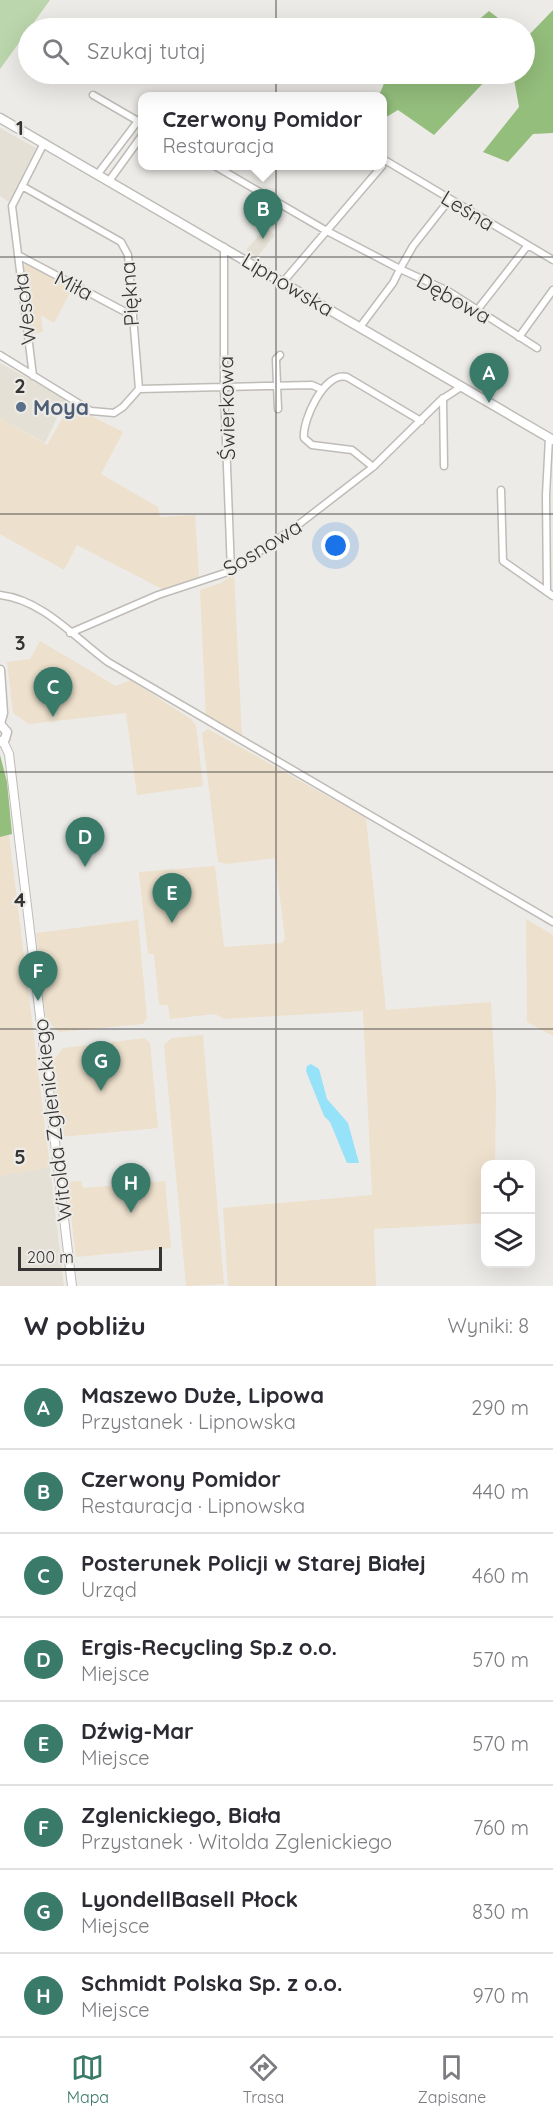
<!DOCTYPE html>
<html lang="pl">
<meta charset="utf-8">
<style>
:root{--surface:#fff;--page:#f7f7f7;--text:#2b2b33;--muted:#7c7c81;--line:#e1e1e2;--accent:#3a7a69}
body{margin:0;font-family:Quicksand,sans-serif;background:var(--page);color:var(--text)}
.controls{position:absolute;right:18px;bottom:18px;display:grid;overflow:hidden;border-radius:12px;box-shadow:0 6px 24px #0002}
.controls button{width:54px;height:54px;display:grid;place-items:center;padding:0;border:0;border-bottom:2px solid var(--line);background:var(--surface);color:var(--text);font:30px sans-serif}
.scale{position:absolute;left:18px;bottom:15px;width:144px;box-sizing:border-box;padding-left:6px;border:3px solid #363533;border-top:0;font-size:16px;line-height:21px;white-space:nowrap;color:#363533;-webkit-text-stroke:4px #edebe7;paint-order:stroke}
.you{position:absolute;left:336px;top:546px;width:21px;height:21px;margin:-15px;border:4px solid #fff;border-radius:50%;background:#1a73e8;box-shadow:0 0 0 9px #1a73e833}
.badge{display:grid;place-items:center;width:39px;height:39px;border-radius:50%;background:var(--accent);color:#fff;font-size:20px;font-weight:700}
.pin{position:absolute;translate:-50% -50px;filter:drop-shadow(0 2px 3px #0008)}
.pin::after{content:'';position:absolute;top:32px;width:21px;height:18px;background:inherit;clip-path:polygon(0 0,100% 0,50% 100%)}
.popup{position:absolute;left:138px;top:92px;width:249px;height:78px;box-sizing:border-box;display:grid;place-content:center;border-radius:12px;background:var(--surface);filter:drop-shadow(0 2px 4px #0005);font-size:20px;white-space:nowrap;color:var(--muted)}
.popup b{font-size:22px;color:var(--text)}
.popup::after{content:'';position:absolute;left:50%;top:100%;margin-left:-12px;border:12px solid transparent;border-top-color:var(--surface)}
.list{margin:0;padding:0;list-style:none}
h2{display:flex;justify-content:space-between;align-items:center;height:78px;margin:0;padding:0 24px;font-size:26px}
h2 small{font-size:20px;font-weight:400;color:var(--muted)}
.list li{display:grid;grid-template-columns:39px 1fr auto;gap:18px;align-items:center;box-sizing:border-box;height:84px;padding:0 24px;border-top:2px solid var(--line)}
.list b{display:block;font-size:22px;white-space:nowrap}
.list p{margin:0;font-size:20px;white-space:nowrap;color:var(--muted)}
.list em{font-size:20px;font-style:normal;color:var(--muted)}
.icon{flex:none;width:33px;height:33px;fill:none;stroke:currentColor;stroke-width:2;stroke-linecap:round;stroke-linejoin:round}
.map{position:relative;flex:none;width:553px;height:1286px;overflow:hidden}
.search{position:absolute;background:var(--surface);box-shadow:0 6px 24px #0002;left:18px;right:18px;top:18px;height:66px;display:flex;align-items:center;gap:15px;box-sizing:border-box;padding:0 21px;border-radius:33px;color:var(--muted);font-size:22px}
.sheet{height:750px;background:var(--surface)}
nav{display:flex;justify-content:space-around;align-items:center;box-sizing:border-box;height:84px;border-top:2px solid var(--line);background:var(--surface);font-size:16px;color:var(--muted)}
nav a{display:grid;justify-items:center;gap:3px}
nav .on{color:var(--accent)}
.map>svg:first-child{display:block}
.built{fill:#e5e0d5}
.industrial{fill:#ede0cc}
.green{fill:#bbd6ac}
.forest{fill:#94be7c}
.water{fill:#95e2f9}
.lines{fill:none;stroke-linecap:round;stroke-linejoin:round}
.minor-casing{stroke:#bfbcb8;stroke-width:9}
.tertiary-casing{stroke:#bfbcb8;stroke-width:10}
.secondary-casing{stroke:#bfbcb8;stroke-width:11}
.minor{stroke:#fff;stroke-width:6}
.tertiary{stroke:#fff;stroke-width:8}
.secondary{stroke:#fff;stroke-width:8}
.grid{fill:none;stroke:#363533;stroke-width:1.5;stroke-opacity:0.55}
.service-dot{fill:#5c6f8a;stroke:#edebe7;stroke-width:2}
.labels{text-anchor:middle;dominant-baseline:central;stroke-width:4.5;stroke-linejoin:round;paint-order:stroke}
.street-label{font-size:21px;fill:#363533;stroke:#edebe7}
.service-label{font-size:21px;font-weight:bold;fill:#4e5e75;stroke:#edebe7;text-anchor:start}
.grid-label{font-size:20px;text-anchor:middle;font-weight:bold;fill:#363533;stroke:#edebe7;stroke-width:4.5;stroke-linejoin:round;paint-order:stroke}
</style>
<div class="map">
<svg width="553" height="1286" viewBox="0 0 553 1286">
<rect width="100%" height="100%" fill="#edebe7"/>
<path class="built" d="M0 128 36 148 9 202 0 196Z
M266 227 275 235 257 257 246 250Z
M0 363 66 399 45 443 0 418Z
M50 1167 64 1286H0V1176Z"/>
<path class="industrial" d="M27 263 72 289 54 323 41 315 43 332 32 334 24 266Z
M70 405 123 432 101 474 158 507 160 517 195 515 199 579 164 590 77 545 64 570 0 534V418L47 445Z
M234 574 242 736 206 717 200 590 221 583Z
M40 641 116 686 130 680 191 719 196 725 203 786 137 795 126 713 29 724 13 713 7 662 30 659Z
M208 729 366 818 386 1010 491 1002 496 1092 495 1164H486L485 1223 374 1229 376 1286H228L223 1208 372 1195 363 1011 224 1019 215 1014 170 1019 168 1005H159L154 954H148L139 872 215 866 224 947 282 943 285 938 275 858 227 864 218 862 202 733Z
M9 835 50 1167 0 1176V837Z
M526 919 553 935V1036L527 1022Z
M138 920 147 1018 143 1024 59 1032 46 1020 36 933Z
M203 1035 224 1284 186 1286 164 1045 172 1038Z
M145 1038 150 1043 158 1128 60 1137 51 1063 63 1048Z
M81 1181 83 1188 165 1181 171 1248 76 1257 67 1182Z"/>
<path class="green" d="M0 0H50L0 69Z"/>
<path class="forest" d="M553 10V133L533 134 508 162 483 152 519 107 513 74H524L525 39Z
M489 11 511 28H469Z
M388 74H504L488 78 434 135 398 110 383 119V97L380 96V93Z
M0 755 7 782 12 834 0 837Z"/>
<path class="water" d="M311 1064 319 1069 327 1099 348 1123 359 1163H347L330 1122 324 1116 306 1071 307 1066Z"/>
<g class="lines">
<defs>
<path id="minor" d="M93 95 143 124
M383 159 553 260
M215 166 325 230 400 269 413 246 450 199
M97 175 138 121
M109 181 143 134
M22 186 121 242 128 255 139 389
M224 247V388L231 571
M18 255 131 315
M283 282 382 166
M478 309 528 245
M360 327 393 283 400 269 448 291 537 348
M519 337 553 290
M0 355 91 411 114 413 123 407 139 389
M33 376 12 206 44 143
M139 389 312 385 321 389
M443 398 444 466
M278 409 276 359 280 355
M373 467 352 450 312 445 304 438C302 421 324 371 347 377L421 421
M501 490 503 561 553 596
M547 592 546 495 549 438
M0 595C43 600 75 638 108 662L553 922
M70 633 158 595 231 571 298 525 373 467 441 400 461 387"/>
<path id="tertiary" d="M3 741 9 754 72 1286"/>
<path id="secondary" d="M0 118 553 440
M0 670 3 713 0 724
M0 724 7 732 5 739 0 742"/>
</defs>
<use href="#minor" class="minor-casing"/>
<use href="#tertiary" class="tertiary-casing"/>
<use href="#secondary" class="secondary-casing"/>
<use href="#minor" class="minor"/>
<use href="#tertiary" class="tertiary"/>
<use href="#secondary" class="secondary"/>
</g>
<path class="grid" d="M276 0V28M276 74V1286M0 257H553M0 514H553M0 772H553M0 1029H553"/>
<circle class="service-dot" cx="21" cy="407" r="6"/>
<g class="labels">
<g class="street-label">
<text transform="translate(468 210) rotate(31)">Leśna</text>
<text transform="translate(288 284) rotate(31)">Lipnowska</text>
<text transform="translate(74 285) rotate(28)">Miła</text>
<text transform="translate(129 294) rotate(-94)">Piękna</text>
<text transform="translate(454 298) rotate(29)">Dębowa</text>
<text transform="translate(24 309) rotate(-97)">Wesoła</text>
<text transform="translate(226 408) rotate(-91)">Świerkowa</text>
<text transform="translate(262 547) rotate(-32)">Sosnowa</text>
<text transform="translate(52 1120) rotate(-97)">Witolda Zglenickiego</text>
</g>
<g class="service-label">
<text x="33" y="407">Moya</text>
</g>
</g>
<g class="grid-label">
<text x="20" y="135">1</text>
<text x="20" y="393">2</text>
<text x="20" y="650">3</text>
<text x="20" y="907">4</text>
<text x="20" y="1164">5</text>
</g>
</svg>
<div class="controls">
<button><svg class="icon" aria-label="locate" viewBox="0 0 24 24"><circle cx="12" cy="12" r="6"/><path d="M12 2v4M12 18v4M2 12h4M18 12h4"/></svg></button>
<button><svg class="icon" aria-label="layers" viewBox="0 0 24 24"><path d="M12 4l9 5-9 5-9-5zM3 14l9 5 9-5"/></svg></button>
</div>
<div class="scale">200 m</div>
<div class="you"></div>
<div class="pin badge" style="left:489px;top:403px">A</div>
<div class="pin badge" style="left:263px;top:239px">B</div>
<div class="popup"><b>Czerwony Pomidor</b>Restauracja</div>
<div class="pin badge" style="left:53px;top:717px">C</div>
<div class="pin badge" style="left:85px;top:867px">D</div>
<div class="pin badge" style="left:172px;top:923px">E</div>
<div class="pin badge" style="left:38px;top:1001px">F</div>
<div class="pin badge" style="left:101px;top:1091px">G</div>
<div class="pin badge" style="left:131px;top:1213px">H</div>
<div class="search"><svg class="icon" aria-label="search" viewBox="0 0 24 24"><circle cx="10" cy="10" r="6"/><path d="M15 15l6 6"/></svg>Szukaj tutaj</div>
</div>
<section class="sheet">
<h2>W pobliżu<small>Wyniki: 8</small></h2>
<ul class="list">
<li><span class="badge">A</span><div><b>Maszewo Duże, Lipowa</b><p>Przystanek · Lipnowska</p></div><em>290 m</em></li>
<li><span class="badge">B</span><div><b>Czerwony Pomidor</b><p>Restauracja · Lipnowska</p></div><em>440 m</em></li>
<li><span class="badge">C</span><div><b>Posterunek Policji w Starej Białej</b><p>Urząd</p></div><em>460 m</em></li>
<li><span class="badge">D</span><div><b>Ergis-Recycling Sp.z o.o.</b><p>Miejsce</p></div><em>570 m</em></li>
<li><span class="badge">E</span><div><b>Dźwig-Mar</b><p>Miejsce</p></div><em>570 m</em></li>
<li><span class="badge">F</span><div><b>Zglenickiego, Biała</b><p>Przystanek · Witolda Zglenickiego</p></div><em>760 m</em></li>
<li><span class="badge">G</span><div><b>LyondellBasell Płock</b><p>Miejsce</p></div><em>830 m</em></li>
<li><span class="badge">H</span><div><b>Schmidt Polska Sp. z o.o.</b><p>Miejsce</p></div><em>970 m</em></li>
</ul>
</section>
<nav>
<a class="on"><svg class="icon" aria-label="map" viewBox="0 0 24 24"><path d="M3 6l6-2 6 2 6-2v14l-6 2-6-2-6 2zM9 4v14M15 6v14"/></svg>Mapa</a>
<a><svg class="icon" aria-label="directions" viewBox="0 0 24 24"><path d="M12 3l9 9-9 9-9-9zM9 14v-3h6M13 9l2 2-2 2"/></svg>Trasa</a>
<a><svg class="icon" aria-label="saved" viewBox="0 0 24 24"><path d="M7 4h10v16l-5-4-5 4z"/></svg>Zapisane</a>
</nav>
